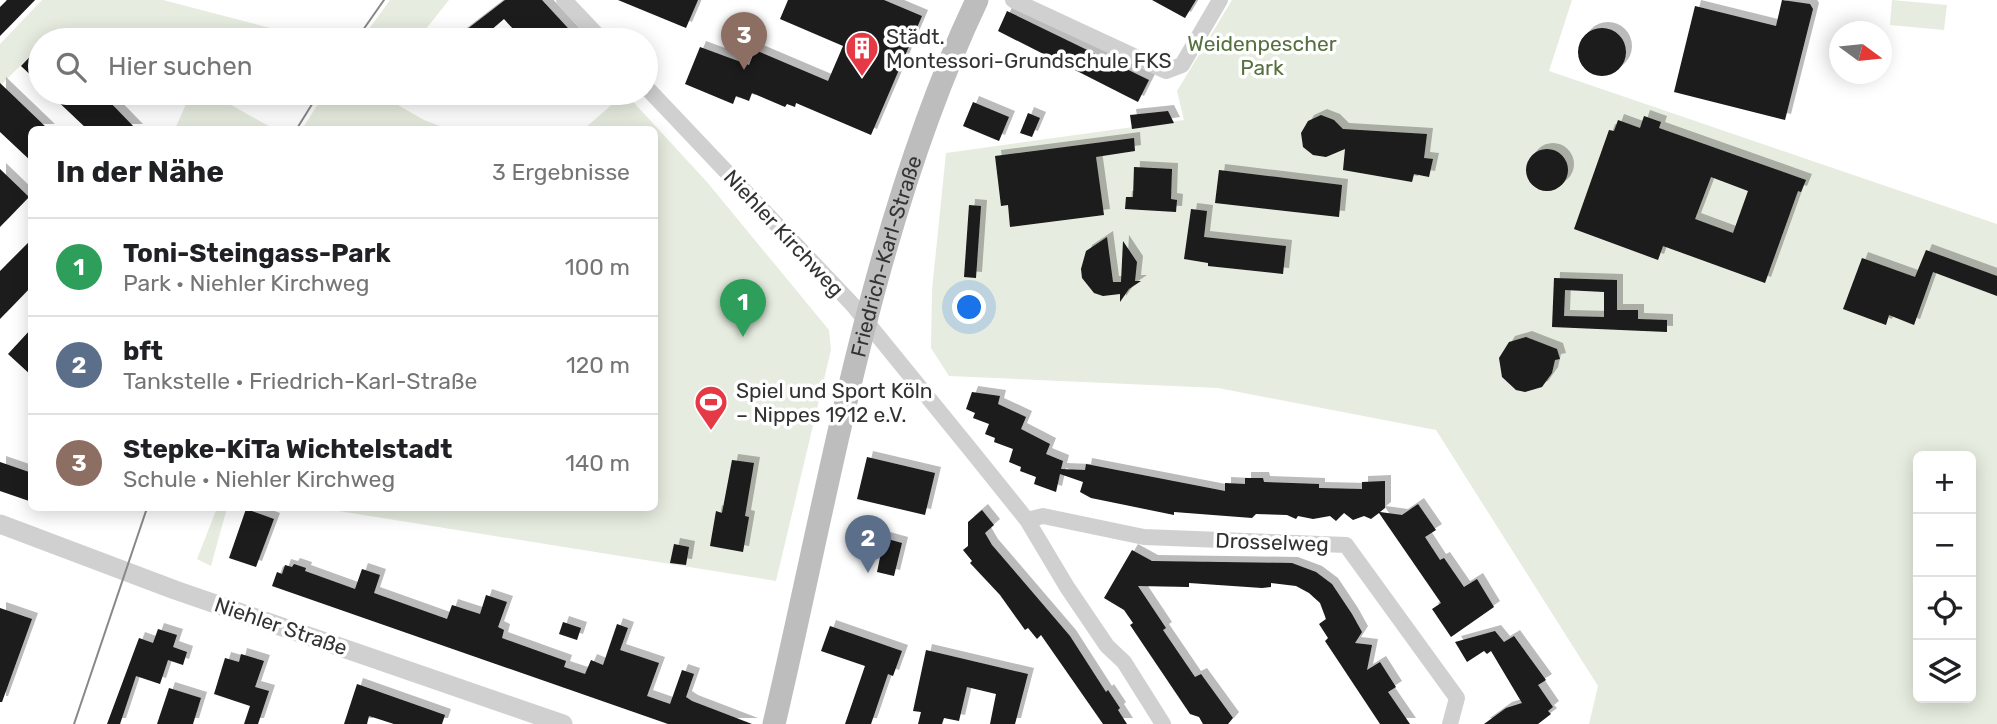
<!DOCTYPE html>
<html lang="de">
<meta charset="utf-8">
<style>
:root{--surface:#fff;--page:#f2f2f2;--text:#202124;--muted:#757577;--line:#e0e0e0;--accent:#ea580c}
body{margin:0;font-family:Rubik,sans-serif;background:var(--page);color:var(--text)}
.controls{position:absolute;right:21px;bottom:21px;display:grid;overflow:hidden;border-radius:10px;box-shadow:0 4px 18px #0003}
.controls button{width:63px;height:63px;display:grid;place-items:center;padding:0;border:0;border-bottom:2px solid var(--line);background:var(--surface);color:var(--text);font:35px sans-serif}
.compass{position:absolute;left:1829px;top:21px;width:63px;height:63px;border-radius:50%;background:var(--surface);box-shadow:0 4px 18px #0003;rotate:105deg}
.you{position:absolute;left:970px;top:308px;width:24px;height:24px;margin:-18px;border:5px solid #fff;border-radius:50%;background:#1a73e8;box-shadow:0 0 0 10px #1a73e833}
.badge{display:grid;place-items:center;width:46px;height:46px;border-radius:50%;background:var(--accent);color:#fff;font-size:23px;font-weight:700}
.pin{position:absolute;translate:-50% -58px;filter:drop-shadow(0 2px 4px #0008)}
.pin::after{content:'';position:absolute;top:37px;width:24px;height:21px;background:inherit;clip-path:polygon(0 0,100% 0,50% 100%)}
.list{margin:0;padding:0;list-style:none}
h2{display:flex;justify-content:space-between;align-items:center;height:91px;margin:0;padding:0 28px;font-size:30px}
h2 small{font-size:23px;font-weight:400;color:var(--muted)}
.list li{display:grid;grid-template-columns:46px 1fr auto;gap:21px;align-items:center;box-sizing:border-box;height:98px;padding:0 28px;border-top:2px solid var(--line)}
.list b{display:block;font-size:26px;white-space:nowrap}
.list p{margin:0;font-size:23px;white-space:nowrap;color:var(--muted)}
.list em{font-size:23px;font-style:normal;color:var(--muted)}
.icon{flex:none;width:38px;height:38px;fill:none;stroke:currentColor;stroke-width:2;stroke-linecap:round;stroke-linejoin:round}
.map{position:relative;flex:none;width:1997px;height:724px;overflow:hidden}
.search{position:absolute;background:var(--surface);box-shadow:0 4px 18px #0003;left:28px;top:28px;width:630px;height:77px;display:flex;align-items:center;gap:18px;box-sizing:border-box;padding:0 24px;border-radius:38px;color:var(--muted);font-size:26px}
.panel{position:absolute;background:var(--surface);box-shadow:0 4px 18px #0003;left:28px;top:126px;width:630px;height:385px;border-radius:10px}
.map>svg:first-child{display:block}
.green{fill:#e6ecdf;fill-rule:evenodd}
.building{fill:#1a1a1a;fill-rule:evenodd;filter:url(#shadow)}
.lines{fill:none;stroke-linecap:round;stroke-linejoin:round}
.minor{stroke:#d0d0d0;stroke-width:16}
.tertiary{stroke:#d0d0d0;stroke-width:19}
.secondary{stroke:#bdbdbd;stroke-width:23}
.tram{stroke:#888;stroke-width:2}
.labels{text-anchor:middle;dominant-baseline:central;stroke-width:7;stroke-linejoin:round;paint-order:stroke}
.poi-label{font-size:21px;fill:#333;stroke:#fff;text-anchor:start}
.park-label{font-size:21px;fill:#56703f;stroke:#fff}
.street-label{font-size:21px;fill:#333;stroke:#fff}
</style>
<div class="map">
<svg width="1997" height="724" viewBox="0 0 1997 724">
<defs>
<filter id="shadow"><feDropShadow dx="6" dy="-6" stdDeviation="0" flood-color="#0004"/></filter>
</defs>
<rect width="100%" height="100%" fill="#fff"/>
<path class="green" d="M42 0H163L297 35 272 40H65L53 34 40 40V46L0 86V44Z
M390 0H449L417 40H361Z
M1232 0H1572L1549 71 1997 224V724H1589L1598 686 1436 430 1218 388 949 376 931 348 932 290 946 153 1184 120 1177 91ZM1918 456H1971V698H1918Z
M1892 0 1947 5 1944 30 1890 25Z
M191 93H210L274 129H175Z
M325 93H377L424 120 448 129H302Z
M625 93 707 182 829 330 831 350 776 581 320 508H654V130L584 129Z
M217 508H227L211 566 197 559Z"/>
<path class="building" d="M7 0H35L0 36V7Z
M505 0H542L579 40H523L504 19 483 37 486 40H453Z
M618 0H698L686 28Z
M788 0H884L922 16 871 135 796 103 795 107 787 104 785 107 752 93 749 101 736 96 733 104 685 84 700 47 749 65 755 50 828 81 843 46 780 19Z
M1152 0H1196L1185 18Z
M1782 0 1810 4 1813 9 1785 120 1674 92 1695 6 1776 26Z
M1007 11 1149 80 1138 102 998 31Z
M1578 52a24 24 0 1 1 48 0a24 24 0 1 1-48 0Z
M40 46V84L21 66Z
M0 83 49 130H32V162L0 132Z
M49 93H101L137 130H88Z
M973 102 1009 117 999 141 963 126Z
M1168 111 1174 123 1132 129 1130 115Z
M1028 113 1040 118 1032 137 1020 133Z
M1321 115 1334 120 1343 129 1427 134 1424 158 1433 159 1429 177 1414 174 1412 182 1343 170 1345 149 1326 157 1313 155 1303 147 1301 133 1308 121Z
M1644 116 1661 122 1659 128 1806 180 1801 192 1798 191 1765 283 1663 246 1658 260 1574 229 1609 130 1614 131 1618 120 1640 128ZM1711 177 1748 191 1733 233 1695 219Z
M1134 138 1135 151 1096 157 1104 215 1010 227 1008 205 1001 206 995 156Z
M1526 170a21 21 0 1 1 42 0a21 21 0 1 1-42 0Z
M1134 167 1172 169 1171 199 1177 200 1176 212 1125 209 1126 197H1133Z
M0 169 29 197 0 227Z
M1219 170 1342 185 1339 217 1215 203Z
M969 205 981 206 976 278 964 277Z
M1191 209 1207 211 1204 237 1286 246 1283 274 1208 266V263L1184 259Z
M1107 237 1113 282H1121L1123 241 1137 262 1135 281H1141L1129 289 1120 302V294L1103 296 1094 293 1082 278 1081 269 1086 251Z
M32 239V286L0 319V271Z
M1926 250 1997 276V296L1933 272 1914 325 1889 315 1886 325 1843 309 1862 258 1915 277Z
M1554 278 1617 280V310H1638V319L1667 320V332L1552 327ZM1565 290 1604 292V317L1564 316Z
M32 328V376L8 354Z
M1526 337 1557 349 1560 359 1555 360 1552 373 1542 387 1525 392 1516 390 1502 377 1499 358 1509 342Z
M972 392 1000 396 998 404 1026 417 1021 429 1050 444 1046 454 1063 461 1061 469 1085 470 1086 464 1225 491V483L1245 484V478H1263L1264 482 1319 484V488L1362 489V482L1385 481V508L1380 512 1402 515 1418 504 1436 530 1425 537 1440 560 1444 558 1464 587 1477 579 1494 607 1451 637 1432 609 1441 603 1379 513 1371 519 1364 516 1353 520 1344 513 1336 521 1330 516 1313 519 1298 516 1296 519 1287 515 1256 514 1252 518 1174 512V515L1091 498 1080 492 1083 482 1060 474 1056 492 1034 484 1036 477 1020 471 1021 467 1009 462 1013 449 994 442 995 438 985 434 989 424 973 418 975 413 966 409Z
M867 457 935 473 925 515 857 499Z
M732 460 754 463 745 516 749 517 743 552 710 546 716 511 722 513Z
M0 462 32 473V502L0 491Z
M246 509 274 519 256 567 229 558Z
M982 510 994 525 985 533 992 545 1070 636 1106 692 1108 690 1120 708 1118 710 1127 724H1103L1041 635 1037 639 1028 628 1025 630 1000 595 970 563 972 561 963 550 968 546V522Z
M884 538 902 543 894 576 877 572Z
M674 544 689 547 686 565 670 563Z
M1132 550 1152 561 1292 563 1316 572 1332 584 1352 614 1362 632 1355 643 1372 645 1367 670 1380 662 1396 687 1388 692 1410 724H1380L1325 641 1328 638 1319 624 1326 619 1320 603 1309 593 1296 586 1271 583V587L1262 588 1189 583V587L1138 586 1166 628 1163 630 1195 677 1201 674 1233 718 1228 724H1203L1199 717 1190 714 1130 625 1133 623 1124 610 1104 598Z
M294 564 306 568 305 571 355 589 362 569 380 575 374 593 447 619 452 605 480 614 486 595 507 602 498 627 504 630 502 638 566 661 564 667 585 674 591 660 603 665 617 624 628 628 620 650 659 663 647 696 670 704 682 670 694 674 686 697 692 701 752 724H668L272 586 277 572 282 574 285 565 292 567Z
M0 608 32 619 2 702H0Z
M563 622 581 628 577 640 559 634Z
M830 626 902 651 893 676 888 674 871 724H845L865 666 821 651Z
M158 629 177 635 173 647 187 652 183 665 168 660 160 684 136 676 120 724H107L139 638 153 643Z
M1495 631 1504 642 1514 636 1546 680 1538 685 1553 707 1548 711 1551 714 1538 724H1484L1506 708 1522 703 1491 651 1487 654 1484 651 1467 662 1455 642Z
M926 650 1028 674 1015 724H990L996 694 967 687 959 721 944 718 942 724H918L921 712 913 711Z
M241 654 264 661 255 687 269 691 258 724H244L250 706 214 694 225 658 239 662Z
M357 684 445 715 442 724H394L369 716 367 724H344Z
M169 688 201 698 193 724H157Z"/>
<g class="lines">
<path class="minor" d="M564 0 602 40
M1013 0 1166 71 1182 65 1220 0
M646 87 852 304 974 454 1027 520 1067 587 1107 646 1124 662 1163 724
M1027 520 1043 516 1144 537 1346 545 1457 698 1450 724"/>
<path class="tertiary" d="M0 524 175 590 563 724"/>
<path class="secondary" id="s1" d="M774 724C830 486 872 221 977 0"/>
<path class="tram" d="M356 40 384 0
M296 130 319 93
M74 724 147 508"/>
</g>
<defs>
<symbol id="building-pin" viewBox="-11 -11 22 30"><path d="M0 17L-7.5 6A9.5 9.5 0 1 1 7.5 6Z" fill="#e63946" stroke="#fff"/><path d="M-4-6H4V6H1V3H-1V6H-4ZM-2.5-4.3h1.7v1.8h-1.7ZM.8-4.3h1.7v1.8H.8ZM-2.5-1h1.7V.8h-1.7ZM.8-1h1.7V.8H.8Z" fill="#fff"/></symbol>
<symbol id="stadium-pin" viewBox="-11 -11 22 30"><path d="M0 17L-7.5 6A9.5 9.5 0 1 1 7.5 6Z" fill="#e63946" stroke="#fff"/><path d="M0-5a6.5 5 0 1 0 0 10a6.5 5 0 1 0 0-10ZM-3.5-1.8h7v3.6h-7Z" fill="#fff"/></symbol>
</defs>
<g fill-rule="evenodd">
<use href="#building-pin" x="843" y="29" width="38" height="52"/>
<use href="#stadium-pin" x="692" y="383" width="38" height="52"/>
</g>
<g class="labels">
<g class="poi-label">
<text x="886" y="36">Städt.<tspan x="886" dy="24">Montessori-Grundschule FKS</tspan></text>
<text x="736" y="390">Spiel und Sport Köln<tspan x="736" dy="24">– Nippes 1912 e.V.</tspan></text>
</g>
<g class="park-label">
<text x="1262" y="43">Weidenpescher<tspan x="1262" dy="24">Park</tspan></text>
</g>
<g class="street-label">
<text transform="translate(784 233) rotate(47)">Niehler Kirchweg</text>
<text stroke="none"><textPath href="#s1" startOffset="481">Friedrich-Karl-Straße</textPath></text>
<text transform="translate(1272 542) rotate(2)">Drosselweg</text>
<text transform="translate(281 626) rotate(19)">Niehler Straße</text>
</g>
</g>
</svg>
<div class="controls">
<button>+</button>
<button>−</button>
<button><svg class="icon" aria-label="locate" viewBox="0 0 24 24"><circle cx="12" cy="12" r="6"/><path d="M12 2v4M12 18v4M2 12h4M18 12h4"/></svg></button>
<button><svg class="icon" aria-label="layers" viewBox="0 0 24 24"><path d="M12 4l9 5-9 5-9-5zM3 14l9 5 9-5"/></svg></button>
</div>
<svg class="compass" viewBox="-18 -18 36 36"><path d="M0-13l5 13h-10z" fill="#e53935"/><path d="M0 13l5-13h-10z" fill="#757577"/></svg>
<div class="you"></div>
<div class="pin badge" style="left:743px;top:337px;background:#2e9e5b">1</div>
<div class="pin badge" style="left:868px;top:573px;background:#5c6f8a">2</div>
<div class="pin badge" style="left:744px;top:70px;background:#8d6e63">3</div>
<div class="search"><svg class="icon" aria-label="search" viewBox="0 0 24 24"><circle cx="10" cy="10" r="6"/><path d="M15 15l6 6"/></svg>Hier suchen</div>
<section class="panel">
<h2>In der Nähe<small>3 Ergebnisse</small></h2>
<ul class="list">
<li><span class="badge" style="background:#2e9e5b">1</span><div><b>Toni-Steingass-Park</b><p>Park · Niehler Kirchweg</p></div><em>100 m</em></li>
<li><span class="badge" style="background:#5c6f8a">2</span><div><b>bft</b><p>Tankstelle · Friedrich-Karl-Straße</p></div><em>120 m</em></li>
<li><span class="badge" style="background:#8d6e63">3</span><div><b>Stepke-KiTa Wichtelstadt</b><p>Schule · Niehler Kirchweg</p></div><em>140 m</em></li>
</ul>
</section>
</div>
